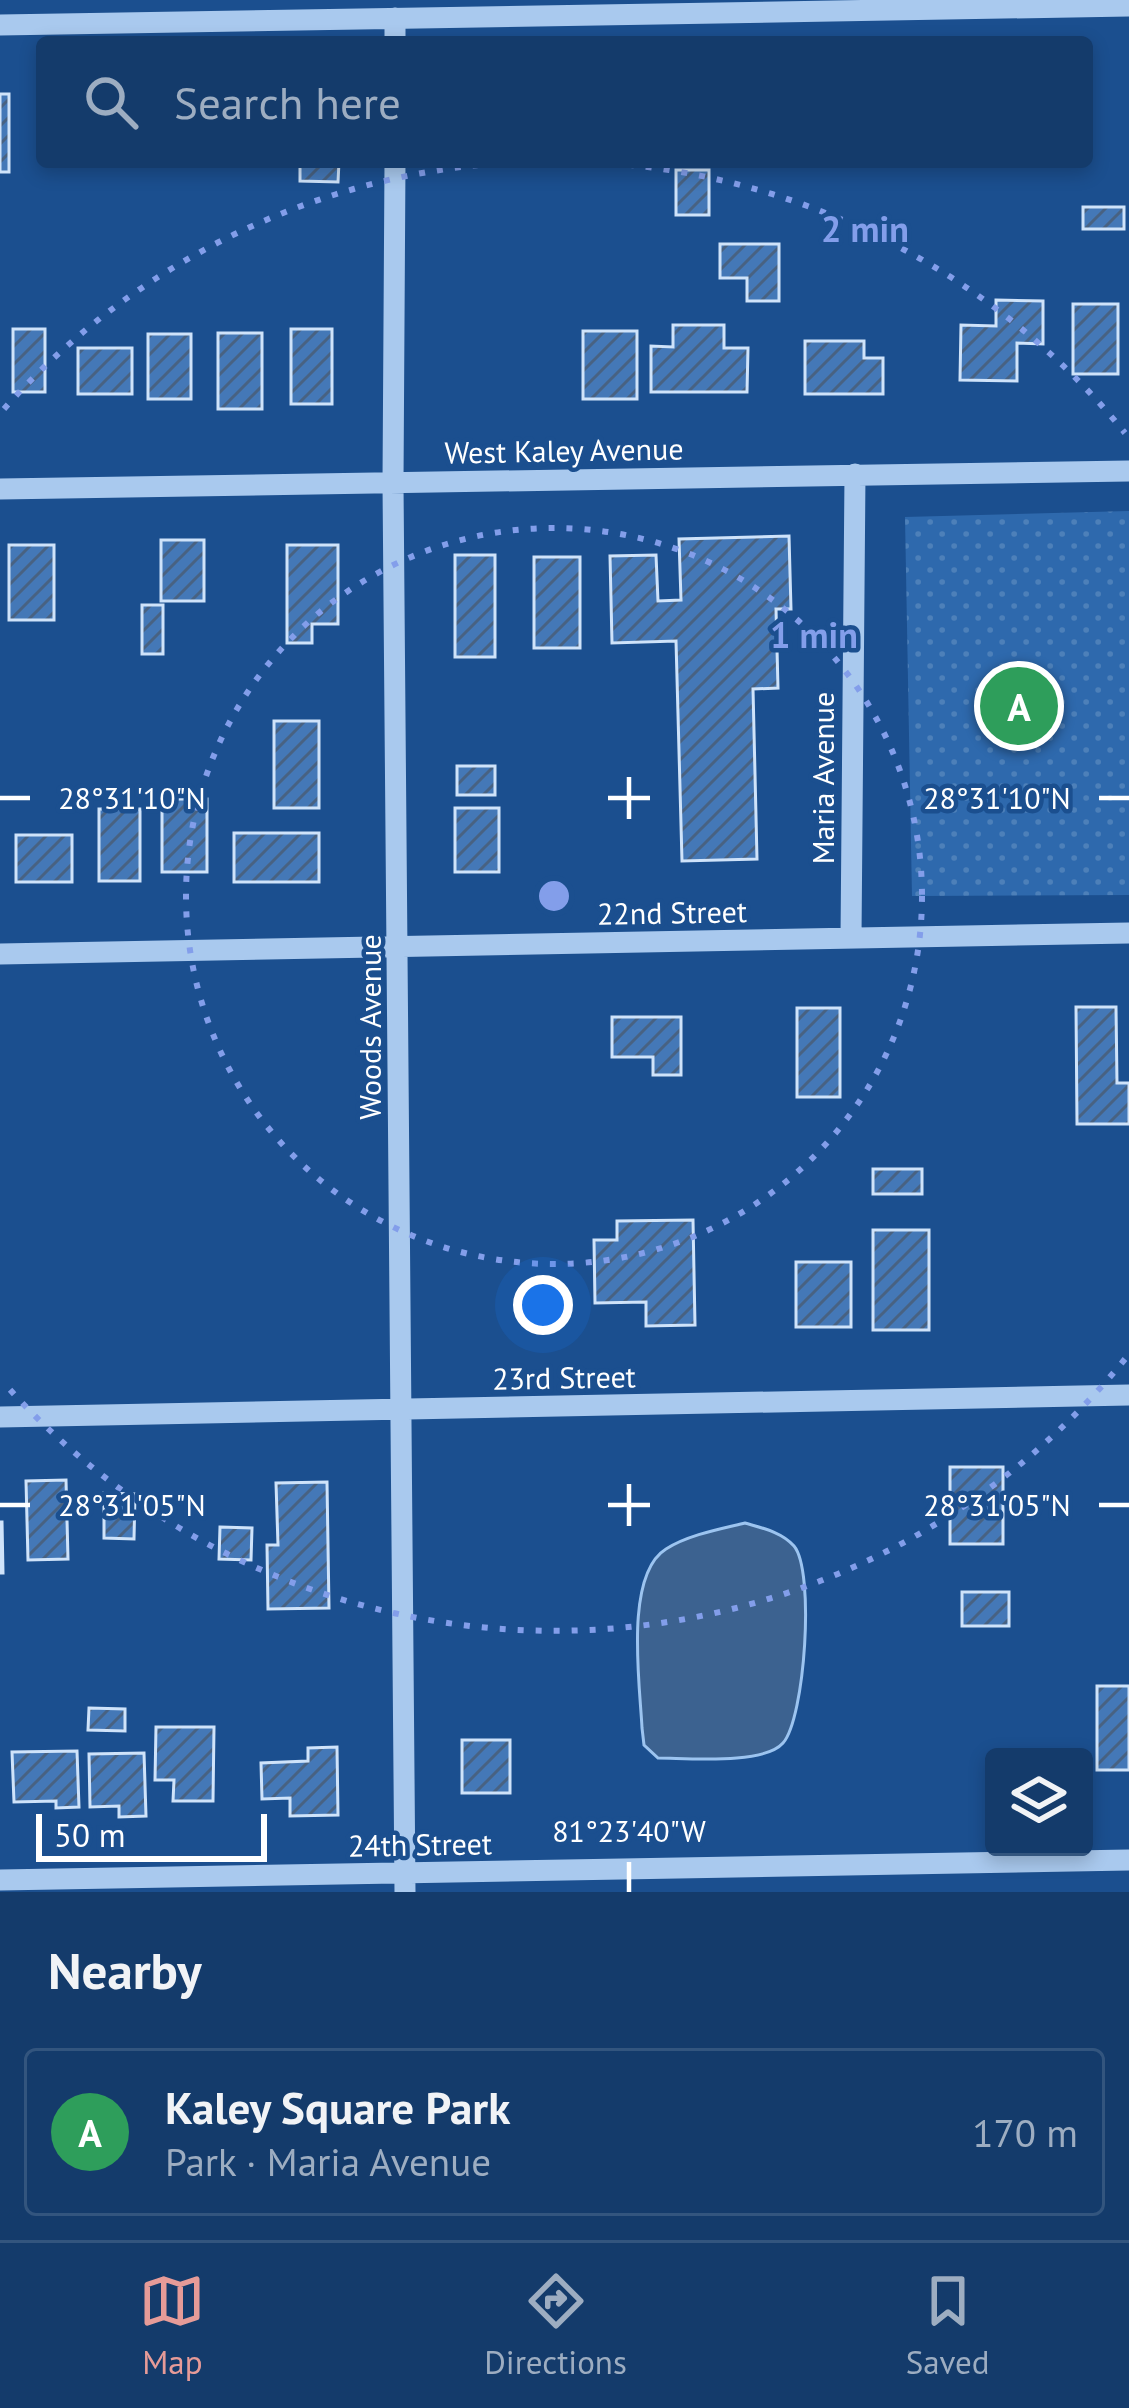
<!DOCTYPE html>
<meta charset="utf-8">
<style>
:root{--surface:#143b6b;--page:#1d4271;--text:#f1f3f6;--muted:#9dadc1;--line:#33557e;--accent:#e69b98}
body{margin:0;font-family:"PT Sans",sans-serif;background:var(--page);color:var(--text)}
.controls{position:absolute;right:36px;bottom:36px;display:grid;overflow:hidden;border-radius:12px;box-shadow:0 6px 18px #0003}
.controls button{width:108px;height:108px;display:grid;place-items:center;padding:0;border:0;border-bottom:3px solid var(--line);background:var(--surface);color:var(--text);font:60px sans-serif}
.scale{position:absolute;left:36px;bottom:30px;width:231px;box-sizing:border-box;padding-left:12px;border:6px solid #fff;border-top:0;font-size:33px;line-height:42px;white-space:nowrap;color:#fff;-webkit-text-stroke:9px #1b4f8f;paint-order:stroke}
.you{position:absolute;left:543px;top:1305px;width:42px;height:42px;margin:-30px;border:9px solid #fff;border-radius:50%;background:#1a73e8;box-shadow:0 0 0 18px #1a73e833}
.badge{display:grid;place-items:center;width:78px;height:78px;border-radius:50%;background:var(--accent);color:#fff;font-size:39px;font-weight:700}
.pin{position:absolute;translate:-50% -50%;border:6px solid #fff;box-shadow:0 3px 12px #0006}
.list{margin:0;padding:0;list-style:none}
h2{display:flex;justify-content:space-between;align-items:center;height:156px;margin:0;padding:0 48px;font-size:51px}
h2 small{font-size:39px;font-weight:400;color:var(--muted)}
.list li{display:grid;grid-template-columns:78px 1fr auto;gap:36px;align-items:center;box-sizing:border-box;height:168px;margin:0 24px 24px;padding:0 24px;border:3px solid var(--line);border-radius:12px}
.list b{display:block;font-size:45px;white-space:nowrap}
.list p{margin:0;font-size:39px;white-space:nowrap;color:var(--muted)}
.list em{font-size:39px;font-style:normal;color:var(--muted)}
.icon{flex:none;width:66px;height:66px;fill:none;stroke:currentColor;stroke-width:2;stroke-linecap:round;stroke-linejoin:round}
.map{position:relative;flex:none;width:1129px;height:1892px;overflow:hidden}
.search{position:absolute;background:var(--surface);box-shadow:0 6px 18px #0003;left:36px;right:36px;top:36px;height:132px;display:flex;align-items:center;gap:30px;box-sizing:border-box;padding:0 42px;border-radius:12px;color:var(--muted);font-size:45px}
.sheet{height:348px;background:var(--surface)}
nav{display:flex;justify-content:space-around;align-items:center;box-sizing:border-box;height:168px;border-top:3px solid var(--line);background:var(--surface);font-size:33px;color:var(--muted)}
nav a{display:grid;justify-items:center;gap:6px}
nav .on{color:var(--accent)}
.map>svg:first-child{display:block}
.grass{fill:url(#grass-dots)}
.water{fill:#3c6290;stroke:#9cc4f0;stroke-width:3}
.building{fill:url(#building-hatch);stroke:#cfe3fa;stroke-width:3}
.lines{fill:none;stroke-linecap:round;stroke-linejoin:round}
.minor{stroke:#a9c9ee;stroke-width:21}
.ticks{fill:none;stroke:#fff;stroke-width:4.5}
.ring{fill:none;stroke:#839eea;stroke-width:6;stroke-dasharray:6 12}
.labels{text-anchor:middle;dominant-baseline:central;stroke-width:9;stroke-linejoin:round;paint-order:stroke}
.street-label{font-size:30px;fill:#fff;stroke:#1b4f8f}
.ticks-label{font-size:30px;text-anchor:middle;fill:#fff;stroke:#1b4f8f;stroke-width:9;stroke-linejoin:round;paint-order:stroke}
.centre{fill:#839eea;stroke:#1b4f8f;stroke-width:6}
.ring-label{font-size:36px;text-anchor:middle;font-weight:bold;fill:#839eea;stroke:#1b4f8f;stroke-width:9;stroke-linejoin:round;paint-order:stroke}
</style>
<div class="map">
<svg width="1129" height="1892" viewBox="0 0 1129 1892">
<defs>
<pattern id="grass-dots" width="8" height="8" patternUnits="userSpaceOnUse" patternTransform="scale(3)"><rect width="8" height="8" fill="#2e69ad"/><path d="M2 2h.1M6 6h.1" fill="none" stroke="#4d80b9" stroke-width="1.8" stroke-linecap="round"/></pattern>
<pattern id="building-hatch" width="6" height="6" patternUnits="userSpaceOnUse" patternTransform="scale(3)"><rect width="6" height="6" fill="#4478b7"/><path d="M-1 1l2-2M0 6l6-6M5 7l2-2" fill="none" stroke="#486282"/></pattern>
</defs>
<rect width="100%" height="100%" fill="#1b4f8f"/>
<path class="grass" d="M1129 511V895L912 896 905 517Z"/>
<path class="water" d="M745 1523C762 1528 782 1532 794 1546 815 1571 805 1718 783 1743 764 1765 687 1758 658 1758L644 1745 642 1728C640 1685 624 1575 666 1549 688 1535 720 1529 745 1523Z"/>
<path class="building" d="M0 94H9V172H0Z
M300 162H339L338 182 300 181Z
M676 170H709V215H676Z
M1083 207H1124V229H1083Z
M720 244H779V301H747V278H720Z
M996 300 1043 301V344L1017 343V381L960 380 961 325 996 326Z
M1073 304H1118V374H1073Z
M673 325H724V348H748L747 392H651V346L673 347Z
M13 329H45V392H13Z
M291 329H332V404H291Z
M583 331H637V399H583Z
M218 333H262V409H218Z
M148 334H191V399H148Z
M805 341H864V358H883V394H805Z
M78 348H132V394H78Z
M789 536 791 609H776L778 688 753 689 757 859 682 861 676 641 612 643 610 556 656 555 658 601 681 600 679 539Z
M161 540H204V601H161Z
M9 545H54V620H9Z
M287 545H338V624H312V643H287Z
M455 555H495V657H455Z
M534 557H580V648H534Z
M142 605H163V654H142Z
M274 721H319V808H274Z
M457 766H495V795H457Z
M162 799H207V872H162Z
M455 808H499V872H455Z
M99 809H140V881H99Z
M234 833H319V882H234Z
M16 835H72V882H16Z
M1076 1007H1116L1117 1083H1129V1124H1077Z
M797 1008H840V1097H797Z
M612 1017H681V1075H653V1057H612Z
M873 1169H922V1194H873Z
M693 1220 695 1325 646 1326V1302L595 1303 594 1240H617V1221Z
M873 1230H929V1330H873Z
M796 1262H851V1327H796Z
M950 1467H1003V1544H950Z
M66 1480 68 1559 28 1560 26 1481Z
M327 1482 329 1608 268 1609 267 1545H278L276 1483Z
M104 1493 135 1494 134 1539 104 1538Z
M0 1522H2L3 1573H0Z
M220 1527 252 1528 251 1560 219 1559Z
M962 1592H1009V1626H962Z
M1097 1686H1129V1770H1097Z
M89 1708 125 1709V1731L88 1730Z
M156 1727H214L213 1801H173L174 1780H155Z
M462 1740H510V1793H462Z
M337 1747 338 1815 290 1816V1798L262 1799 261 1763 308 1761V1748Z
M77 1751 79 1807 56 1808V1801L14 1802 12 1752Z
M144 1753 146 1816 119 1817V1806L90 1807 89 1754Z"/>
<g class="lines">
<path class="minor" d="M0 25 1129 6
M395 42V18
M395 162 393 483 405 1892
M0 489 1129 471
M851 938 855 474
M0 954 1129 933
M0 1417 1129 1395
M0 1880 1129 1860"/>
</g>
<path class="ticks" d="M629 777V819M0 798H30M608 798H650M1099 798H1129M629 1484V1526M0 1505H30M608 1505H650M1099 1505H1129M629 1862V1892"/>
<g class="ring">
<circle cx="554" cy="896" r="368"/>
<path d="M1125 1359A735 735 0 0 1 4 1383M4 409A735 735 0 0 1 516 162M592 162A735 735 0 0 1 1125 433"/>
</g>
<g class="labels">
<g class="street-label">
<text transform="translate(564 450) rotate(-1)">West Kaley Avenue</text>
<text transform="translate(822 778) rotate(-90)">Maria Avenue</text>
<text transform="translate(672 912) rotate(-1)">22nd Street</text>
<text transform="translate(369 1027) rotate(-90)">Woods Avenue</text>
<text transform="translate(564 1377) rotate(-1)">23rd Street</text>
<text transform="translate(420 1844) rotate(-1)">24th Street</text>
</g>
</g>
<g class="ticks-label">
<text x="132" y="809">28°31'10"N</text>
<text x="997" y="809">28°31'10"N</text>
<text x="132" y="1516">28°31'05"N</text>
<text x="997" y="1516">28°31'05"N</text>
<text x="629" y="1842">81°23'40"W</text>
</g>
<circle cx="554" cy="896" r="18" class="centre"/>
<g class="ring-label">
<text x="865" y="242">2 min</text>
<text x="814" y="648">1 min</text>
</g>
</svg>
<div class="controls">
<button><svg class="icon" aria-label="layers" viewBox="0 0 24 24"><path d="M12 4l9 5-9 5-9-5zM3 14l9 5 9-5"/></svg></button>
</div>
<div class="scale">50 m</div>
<div class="you"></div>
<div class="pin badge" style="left:1019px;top:706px;background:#2e9e5b">A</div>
<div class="search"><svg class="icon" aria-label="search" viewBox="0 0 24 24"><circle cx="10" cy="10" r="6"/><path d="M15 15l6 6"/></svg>Search here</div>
</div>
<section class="sheet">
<h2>Nearby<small></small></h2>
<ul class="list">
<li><span class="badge" style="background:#2e9e5b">A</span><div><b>Kaley Square Park</b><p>Park · Maria Avenue</p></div><em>170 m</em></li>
</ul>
</section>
<nav>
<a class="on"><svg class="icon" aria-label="map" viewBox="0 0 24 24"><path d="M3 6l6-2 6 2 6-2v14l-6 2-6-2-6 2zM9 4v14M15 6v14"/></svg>Map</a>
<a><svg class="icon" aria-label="directions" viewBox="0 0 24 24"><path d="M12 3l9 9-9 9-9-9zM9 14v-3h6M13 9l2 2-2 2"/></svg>Directions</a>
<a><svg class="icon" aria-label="saved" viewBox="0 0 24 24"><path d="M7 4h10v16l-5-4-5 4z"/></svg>Saved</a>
</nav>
